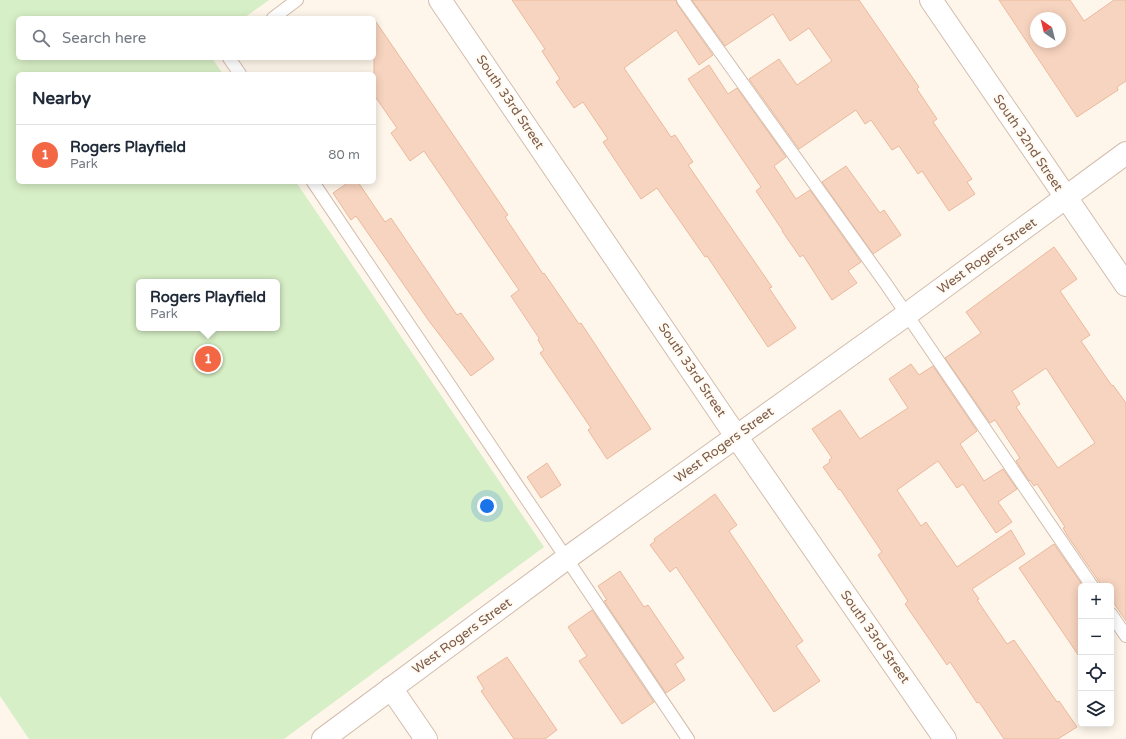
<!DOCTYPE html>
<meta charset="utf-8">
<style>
:root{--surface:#fff;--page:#f2f2f3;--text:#1f2937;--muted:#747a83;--line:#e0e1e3;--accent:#f36744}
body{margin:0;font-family:"Varela Round",sans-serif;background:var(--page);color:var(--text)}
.controls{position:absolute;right:12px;bottom:12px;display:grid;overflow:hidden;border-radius:6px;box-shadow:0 2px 10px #0003}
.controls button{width:36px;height:36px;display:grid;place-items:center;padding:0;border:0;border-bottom:1px solid var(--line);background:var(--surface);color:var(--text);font:20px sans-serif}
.compass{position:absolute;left:1030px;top:12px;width:36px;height:36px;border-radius:50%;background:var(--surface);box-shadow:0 2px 10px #0003;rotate:325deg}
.you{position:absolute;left:487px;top:506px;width:14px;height:14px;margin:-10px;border:3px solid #fff;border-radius:50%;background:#1a73e8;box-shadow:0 0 0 6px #1a73e833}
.badge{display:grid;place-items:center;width:26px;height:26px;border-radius:50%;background:var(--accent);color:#fff;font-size:13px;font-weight:700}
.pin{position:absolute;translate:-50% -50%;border:2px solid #fff;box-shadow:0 1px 4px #0006}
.popup{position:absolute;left:136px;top:279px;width:144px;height:52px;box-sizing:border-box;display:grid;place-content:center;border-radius:6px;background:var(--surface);filter:drop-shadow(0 1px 3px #0005);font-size:13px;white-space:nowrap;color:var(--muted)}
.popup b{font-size:15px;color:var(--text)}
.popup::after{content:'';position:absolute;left:50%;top:100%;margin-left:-8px;border:8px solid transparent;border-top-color:var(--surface)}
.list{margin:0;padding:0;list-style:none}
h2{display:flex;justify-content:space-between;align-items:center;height:52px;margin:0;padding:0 16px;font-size:17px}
h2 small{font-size:13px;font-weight:400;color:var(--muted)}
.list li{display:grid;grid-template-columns:26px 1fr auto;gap:12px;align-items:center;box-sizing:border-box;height:60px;padding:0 16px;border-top:1px solid var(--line)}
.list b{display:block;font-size:15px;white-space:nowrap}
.list p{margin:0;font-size:13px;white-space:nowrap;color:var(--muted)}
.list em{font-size:13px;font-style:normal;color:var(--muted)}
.icon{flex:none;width:22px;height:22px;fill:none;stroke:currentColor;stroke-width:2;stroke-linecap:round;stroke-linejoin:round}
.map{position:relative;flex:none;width:1126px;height:739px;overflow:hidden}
.search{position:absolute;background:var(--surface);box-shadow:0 2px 10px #0003;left:16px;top:16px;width:360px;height:44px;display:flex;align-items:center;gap:10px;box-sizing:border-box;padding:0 14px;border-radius:6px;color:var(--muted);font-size:15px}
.panel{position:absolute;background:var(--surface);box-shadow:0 2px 10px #0003;left:16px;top:72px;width:360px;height:112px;border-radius:6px}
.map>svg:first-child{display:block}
.green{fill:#d7efc6;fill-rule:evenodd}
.building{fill:#f7d4bf;stroke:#ebb99d;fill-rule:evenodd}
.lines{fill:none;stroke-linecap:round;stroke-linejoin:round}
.lane-casing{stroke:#d3bdad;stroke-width:14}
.street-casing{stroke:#d3bdad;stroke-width:24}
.lane{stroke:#fff;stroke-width:12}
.street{stroke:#fff;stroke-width:22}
.labels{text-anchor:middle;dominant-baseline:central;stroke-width:4;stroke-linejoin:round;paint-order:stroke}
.street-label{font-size:13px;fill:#7d5b49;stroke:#fffaf2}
</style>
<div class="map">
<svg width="1126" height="739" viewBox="0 0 1126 739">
<rect width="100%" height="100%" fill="#fef6ea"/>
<path class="green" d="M0 0H269L244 18H18V58H212L223 74H18V182H296L544 547 284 739H29L0 696ZM139 282H277V328H139Z"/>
<path class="building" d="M512 0H676L677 4 713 55 699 65 676 30 624 68 671 137 675 135 693 162 688 165 772 287 769 288 796 328 768 347 707 256 705 257 657 188 641 199 603 142 608 139 583 102 574 108 556 82 560 79 542 51 545 49Z
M692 0H859L919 87 917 89 937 119 933 122 972 179 967 182 975 194 949 211 922 171 918 174 899 146 892 150 871 120 865 124 856 110 799 149 749 79 779 59 797 85 832 61 809 28 790 41 773 14 725 46Z
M999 0H1070L1084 21 1114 0H1126V81L1117 87 1118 90 1077 117ZM1036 18H1060V42H1036Z
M374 19 508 215 505 217 543 274 544 273 579 324 581 323 651 429 607 459 588 430 591 428 540 353 544 350 538 340 539 338 511 296 519 290 480 233 424 151 410 161 391 133 397 128 374 95Z
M709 65 728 94 737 88 786 157 774 166 796 199 810 190 861 262 848 271 857 283 832 300 803 255 800 257 782 231H783L756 191 761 187 688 79Z
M846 166 880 213 884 210 901 235 873 254 822 182Z
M349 182H358L385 222 391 218 457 315 461 313 494 359 471 376 429 321 356 216 351 220 333 193Z
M1054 247 1077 279 1060 291 1090 335 1081 341 1112 386 1113 385 1126 403V621L1111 599V586H1102L1067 535 1063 528 1065 527 1037 484 1034 486 1030 480 1029 481 1016 461 1020 458 995 420 990 423 945 358 981 333 966 312ZM1046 368 1095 443 1058 468 1016 407 1020 404 1012 391Z
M911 364 919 375 933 366 977 431 960 444 984 481 1003 469 1017 489 998 502 1012 522 996 533 963 484 957 488 938 461 897 490 921 526 926 522 957 567 1011 530 1025 554 972 589 979 599 977 600 1007 644 1014 640 1057 702 1059 701 1077 727 1058 739H1004L979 702 977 703 950 662 947 665 905 604 908 601 878 555 882 552 840 489 839 490 823 467 830 462 829 460 832 458 812 429 840 410 860 439 908 408 889 379Z
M547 463 561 485 541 498 527 477Z
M715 494 737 525 729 531 803 641 796 646 820 681 774 712 676 567 670 572 650 545 655 541 654 539Z
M1054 544 1081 583V659L1019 568Z
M620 571 644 607 648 605 684 658 675 664 685 680 666 693 604 601 607 600 598 586Z
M592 610 654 702 622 724 579 661 587 656 568 627Z
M507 657 557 730 545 739H514L481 691 484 689 477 677Z"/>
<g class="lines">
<defs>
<path id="lane" d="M683 0 886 284 1092 586
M273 18 297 0
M229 58 240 74
M313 182 688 739
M1111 614 1126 636"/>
<path id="street" d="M440 0 736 436 945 739
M931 0 1126 285
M391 688 426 739
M323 739 567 558 906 315 1126 153"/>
</defs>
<use href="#lane" class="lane-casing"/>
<use href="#street" class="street-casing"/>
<use href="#lane" class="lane"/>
<use href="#street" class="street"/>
</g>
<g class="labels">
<g class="street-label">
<text transform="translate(510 102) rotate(56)">South 33rd Street</text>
<text transform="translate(1028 143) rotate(56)">South 32nd Street</text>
<text transform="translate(987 256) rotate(-36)">West Rogers Street</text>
<text transform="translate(692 370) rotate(56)">South 33rd Street</text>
<text transform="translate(724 445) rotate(-36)">West Rogers Street</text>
<text transform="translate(462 636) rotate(-36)">West Rogers Street</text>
<text transform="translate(875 637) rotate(55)">South 33rd Street</text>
</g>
</g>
</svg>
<div class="controls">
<button>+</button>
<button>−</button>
<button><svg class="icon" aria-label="locate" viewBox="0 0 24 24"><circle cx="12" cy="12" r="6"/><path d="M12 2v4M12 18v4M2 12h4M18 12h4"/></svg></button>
<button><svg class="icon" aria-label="layers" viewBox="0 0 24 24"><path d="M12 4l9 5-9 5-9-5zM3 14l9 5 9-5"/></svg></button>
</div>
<svg class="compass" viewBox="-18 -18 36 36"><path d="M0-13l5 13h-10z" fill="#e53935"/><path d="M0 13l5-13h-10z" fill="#747a83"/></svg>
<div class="you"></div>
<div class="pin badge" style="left:208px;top:359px">1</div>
<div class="popup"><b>Rogers Playfield</b>Park</div>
<div class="search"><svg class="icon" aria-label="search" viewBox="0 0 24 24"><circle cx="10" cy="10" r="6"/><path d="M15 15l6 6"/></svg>Search here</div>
<section class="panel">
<h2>Nearby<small></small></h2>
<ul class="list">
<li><span class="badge">1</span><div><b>Rogers Playfield</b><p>Park</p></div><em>80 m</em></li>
</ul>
</section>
</div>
